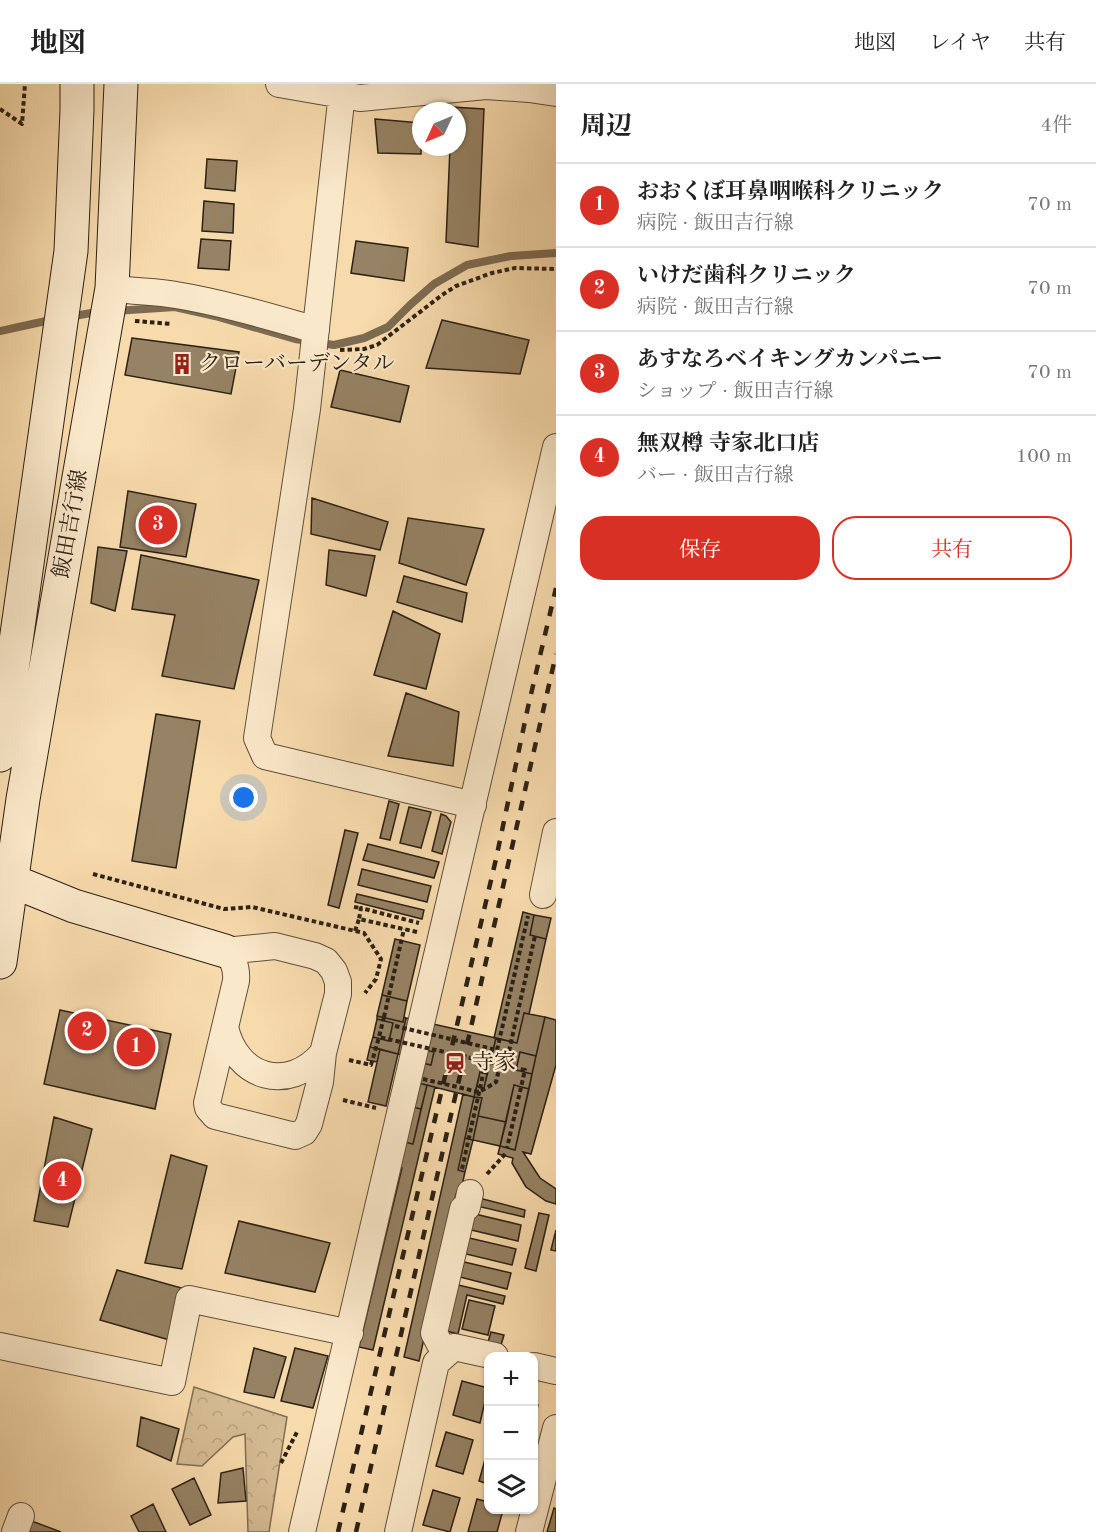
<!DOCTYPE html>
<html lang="ja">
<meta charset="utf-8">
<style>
:root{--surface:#fff;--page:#f6f6f6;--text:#222;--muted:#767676;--line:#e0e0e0;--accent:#d93025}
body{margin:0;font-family:"Old Standard TT","Noto Serif JP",serif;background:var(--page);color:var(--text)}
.controls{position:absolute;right:18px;bottom:18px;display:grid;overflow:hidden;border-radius:12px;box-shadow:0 2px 4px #0004}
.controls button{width:54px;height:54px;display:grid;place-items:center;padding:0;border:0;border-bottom:2px solid var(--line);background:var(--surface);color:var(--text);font:30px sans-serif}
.compass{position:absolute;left:412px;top:18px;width:54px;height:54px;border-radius:50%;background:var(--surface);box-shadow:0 2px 4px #0004;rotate:226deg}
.you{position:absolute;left:244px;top:714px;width:21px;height:21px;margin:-15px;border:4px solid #fff;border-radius:50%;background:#1a73e8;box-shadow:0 0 0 9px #1a73e833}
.badge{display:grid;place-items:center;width:39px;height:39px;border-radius:50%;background:var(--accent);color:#fff;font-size:20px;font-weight:700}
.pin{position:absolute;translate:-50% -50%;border:3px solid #fff;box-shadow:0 2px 6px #0006}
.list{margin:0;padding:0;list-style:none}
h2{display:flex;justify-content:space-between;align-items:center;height:78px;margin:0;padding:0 24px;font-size:26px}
h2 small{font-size:20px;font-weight:400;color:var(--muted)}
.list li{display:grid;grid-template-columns:39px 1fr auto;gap:18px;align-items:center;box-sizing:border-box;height:84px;padding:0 24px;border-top:2px solid var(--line)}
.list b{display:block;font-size:22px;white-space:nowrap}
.list p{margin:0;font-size:20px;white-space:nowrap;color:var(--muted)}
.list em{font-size:20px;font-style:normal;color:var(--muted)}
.actions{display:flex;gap:12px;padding:18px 24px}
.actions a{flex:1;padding:14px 0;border:2px solid var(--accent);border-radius:24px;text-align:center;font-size:21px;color:var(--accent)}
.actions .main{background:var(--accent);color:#fff}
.icon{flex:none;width:33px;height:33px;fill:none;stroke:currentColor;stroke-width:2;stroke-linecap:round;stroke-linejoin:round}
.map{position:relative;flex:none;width:556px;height:1448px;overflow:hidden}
header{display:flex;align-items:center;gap:36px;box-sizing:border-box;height:84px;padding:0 30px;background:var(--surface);border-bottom:2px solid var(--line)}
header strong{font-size:28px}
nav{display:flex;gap:33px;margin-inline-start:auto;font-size:21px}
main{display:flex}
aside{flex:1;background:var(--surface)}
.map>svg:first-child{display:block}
.park{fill:url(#park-crowns);stroke:#806e54;stroke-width:1.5}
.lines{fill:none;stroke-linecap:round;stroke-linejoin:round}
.stream{stroke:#7c6b51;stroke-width:8}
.building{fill:#968264;stroke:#2b2115;stroke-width:1.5}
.street-casing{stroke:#5e503b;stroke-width:28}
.secondary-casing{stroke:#2b2115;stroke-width:35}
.path{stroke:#2b2115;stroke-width:4;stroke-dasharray:4.5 3;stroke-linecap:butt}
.street{stroke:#fae8ca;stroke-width:26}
.secondary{stroke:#fae8ca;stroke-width:33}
.rail{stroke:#2b2115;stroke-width:4.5;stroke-dasharray:10 10;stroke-linecap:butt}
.path-bridge{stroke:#2b2115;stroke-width:4;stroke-dasharray:4.5 3;stroke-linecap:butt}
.labels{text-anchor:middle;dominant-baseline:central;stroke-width:4.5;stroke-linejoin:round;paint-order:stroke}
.poi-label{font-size:22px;fill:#2b2115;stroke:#fae8ca;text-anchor:start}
.street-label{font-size:22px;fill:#2b2115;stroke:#fae8ca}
</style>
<header>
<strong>地図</strong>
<nav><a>地図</a><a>レイヤ</a><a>共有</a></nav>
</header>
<main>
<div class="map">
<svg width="556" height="1448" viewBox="0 0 556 1448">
<defs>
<pattern id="park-crowns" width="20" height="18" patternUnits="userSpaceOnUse" patternTransform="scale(1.5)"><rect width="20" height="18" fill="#d5bb93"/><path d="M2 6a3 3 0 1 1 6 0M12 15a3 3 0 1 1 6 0" fill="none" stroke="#b7a07e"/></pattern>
</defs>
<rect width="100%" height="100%" fill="#f8dbad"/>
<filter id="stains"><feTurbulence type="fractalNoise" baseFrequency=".00333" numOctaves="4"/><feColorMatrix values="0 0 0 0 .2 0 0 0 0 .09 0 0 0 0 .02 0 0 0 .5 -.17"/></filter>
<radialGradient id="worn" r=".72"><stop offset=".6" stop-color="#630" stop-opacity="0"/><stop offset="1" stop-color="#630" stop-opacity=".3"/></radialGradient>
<path class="park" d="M194 1303 287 1333 269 1448H248L245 1350 233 1353 202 1382 177 1380Z"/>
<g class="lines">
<path class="stream" d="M115 227 175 223 215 232 295 255 334 261 364 254 388 243 410 221 434 200 467 181 511 172 556 169
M68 233 103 227
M0 247 55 235"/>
</g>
<path class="building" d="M452 23 484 25 478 163 446 158 450 63H457V27H452Z
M375 35 421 39V70L378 69Z
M207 75 237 77 235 107 205 104Z
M204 117 234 120 233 149 202 147Z
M201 155 231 157 229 186 198 184Z
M356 157 408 164 404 197 351 189Z
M442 236 529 256 520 290 426 284Z
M132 254 239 268 231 310 125 291Z
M340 286 409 302 400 338 331 323Z
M128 407 196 420 186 473 120 463Z
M312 414 388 438 380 466 311 450Z
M408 434 484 445 466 501 399 479Z
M98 463 127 467 115 527 91 519Z
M329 466 375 472 366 512 326 501Z
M141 471 259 496 234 605 162 592 175 531 132 525Z
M404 492 467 509 462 538 397 518Z
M393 527 440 550 426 605 374 591Z
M406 609 459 628 453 682 388 672Z
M156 630 200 637 176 784 132 777Z
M389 717 399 720 390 756 380 754Z
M409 723 431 728 421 764 400 759Z
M441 730 446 732 451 738 442 770 432 767Z
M345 746 358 749 339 824 328 821Z
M368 760 439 778 434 794 363 776Z
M362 785 431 802 427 818 358 801Z
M357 810 424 826 422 835 355 818Z
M523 828 534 831 530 851 546 855 529 930 524 929 517 959 494 954Z
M534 831 551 834 546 855 530 851Z
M395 855 420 861 407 917 382 911Z
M382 911 407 917 403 938 377 932Z
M60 926 171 950 155 1025 44 1000Z
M524 929 545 933 536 972 520 968 516 986 532 990 529 1005 514 1001 506 1038 478 1032 482 1014 474 1013 477 1002 484 1004 496 954 517 959Z
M377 932 403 938 404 933 406 934 398 970 370 963 373 953 389 957 393 939 377 935Z
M545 933 556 936V981L531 1070 523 1068 540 1094 556 1105V1120L546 1117 526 1103 512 1079 513 1074 498 1070 500 1062 515 1066 532 990 516 986 520 968 536 972Z
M406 934 496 954 487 990 480 988 474 1013 418 999 422 975 398 970Z
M377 935 393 939 389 957 373 953Z
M370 963 380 965 377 978 367 976Z
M380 965 398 970 386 1022 368 1018Z
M425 966 434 968 431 981 422 979Z
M520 968 536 972 532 990 516 986Z
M480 988 487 990 484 1004 477 1002Z
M418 999 427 1001 421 1025 412 1023Z
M427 1001 435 1003 373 1266 359 1263 402 1084 398 1079 404 1058 413 1060Z
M514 1001 529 1005 515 1066 500 1062Z
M463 1010 474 1013 458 1086 465 1088 461 1106 456 1110 419 1277 404 1273Z
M474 1013 482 1014 473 1056 465 1054Z
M412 1023 421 1025 413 1060 404 1058Z
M478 1032 506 1038 500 1062 473 1056Z
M54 1033 92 1045 68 1143 34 1137Z
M465 1054 473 1056 465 1088 458 1086Z
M171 1071 207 1082 182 1185 145 1179Z
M479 1114 525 1126 524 1133 477 1122Z
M539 1129 549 1131 536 1187 525 1184Z
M475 1130 521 1141 518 1157 467 1145Z
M239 1137 330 1159 315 1208 225 1189Z
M556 1146V1167L551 1166Z
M465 1153 516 1165 512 1181 462 1169Z
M460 1177 511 1189 507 1205 456 1192Z
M117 1186 185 1205 173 1257 100 1236Z
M454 1200 505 1212 503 1220 467 1211 458 1250 443 1246Z
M469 1216 495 1222 488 1251 462 1245Z
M491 1248 504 1251 501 1261 488 1258Z
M254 1264 286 1273 274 1314 244 1308Z
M295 1264 328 1272 313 1324 281 1317Z
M462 1297 488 1304 480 1339 453 1331Z
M534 1319 538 1321 534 1338Z
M141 1333 179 1345 171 1377 137 1362Z
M446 1348 473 1356 463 1390 436 1382Z
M488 1365V1400L479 1397Z
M243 1384 246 1417 218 1419 221 1389Z
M194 1394 211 1431 190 1441 172 1405Z
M433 1406 460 1414 450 1448 423 1441Z
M477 1415 488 1418V1426H503L497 1448H468Z
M153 1420 166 1448H139L131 1432Z
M554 1424 556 1425V1448H547Z
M29 1436 61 1448H24Z"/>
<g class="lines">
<defs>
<path id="street" d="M279 0 360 14 486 2 529 5 556 9
M343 0 307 325 257 654 265 672 473 721
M112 204C133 208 155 207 176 211 224 219 270 233 316 246
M543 811 556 748
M275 862 315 872 326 877 334 887 338 898V910L323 969 320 998 309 1040 304 1048 295 1052 215 1032 208 1024 207 1019 236 897C237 885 234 875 225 867Z
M225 943C236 994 288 1010 323 969
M0 1262 172 1298 189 1215 350 1249
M445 1270 434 1249 463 1125 467 1123 470 1109
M534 1282 556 1287
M15 1448 21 1432
M302 1448 556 363
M398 1448 436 1279 454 1263 495 1272
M529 1448 556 1344"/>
<path id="secondary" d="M0 671 71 167 77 26V0
M0 792 74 822 225 867
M0 878 23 715 112 204 121 0"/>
</defs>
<use href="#street" class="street-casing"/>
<use href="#secondary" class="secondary-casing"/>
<path class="path" d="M0 25 22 40 25 0
M135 237 172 240
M340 266 364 265 377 261 442 211 456 202 492 189 515 184 556 185
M93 790 224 825 252 823 364 849 381 875 376 895 365 909
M354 823 361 824
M355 847 359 835
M417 848 359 835 361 824 419 839
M384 933 404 845
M497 966 528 832
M509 967 535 852
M349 976 371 981 379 953
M506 982 525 986 507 1064
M488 1003 496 998 500 981
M343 1016 376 1024
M462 1085 486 977
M487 1090 507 1068
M281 1379 297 1348"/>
<use href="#street" class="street"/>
<use href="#secondary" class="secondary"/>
<path class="rail" d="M338 1448 496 775 528 623 556 504
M356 1448 556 570"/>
<path class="path-bridge" d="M384 933 379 953 506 982 509 967
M395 942 497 966
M423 995 479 1008 488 1003"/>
</g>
<defs>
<symbol id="building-bare" viewBox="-9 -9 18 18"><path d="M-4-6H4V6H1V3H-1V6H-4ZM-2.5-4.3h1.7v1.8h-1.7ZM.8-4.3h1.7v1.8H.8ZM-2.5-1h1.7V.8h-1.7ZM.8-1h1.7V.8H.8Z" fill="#8f2418" stroke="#fae8ca" stroke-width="2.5" paint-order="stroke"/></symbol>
<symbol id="station-bare" viewBox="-9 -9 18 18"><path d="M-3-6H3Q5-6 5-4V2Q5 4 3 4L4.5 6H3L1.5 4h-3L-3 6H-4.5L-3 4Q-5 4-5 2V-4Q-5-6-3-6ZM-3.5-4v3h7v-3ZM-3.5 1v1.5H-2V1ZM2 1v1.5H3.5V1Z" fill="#8f2418" stroke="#fae8ca" stroke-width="2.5" paint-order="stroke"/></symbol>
</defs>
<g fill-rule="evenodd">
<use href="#building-bare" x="167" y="265" width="30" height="30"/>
<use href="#station-bare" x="440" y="964" width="30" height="30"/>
</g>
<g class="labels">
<g class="poi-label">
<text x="199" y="280">クローバーデンタル</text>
<text x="472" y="979">寺家</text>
</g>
<g class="street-label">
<text transform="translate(71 440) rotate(-80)">飯田吉行線</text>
</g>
</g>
<rect width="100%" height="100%" filter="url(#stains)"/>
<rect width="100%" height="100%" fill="url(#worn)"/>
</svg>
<div class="controls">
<button>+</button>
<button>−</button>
<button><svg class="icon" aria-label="layers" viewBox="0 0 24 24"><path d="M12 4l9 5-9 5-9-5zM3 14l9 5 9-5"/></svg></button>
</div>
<svg class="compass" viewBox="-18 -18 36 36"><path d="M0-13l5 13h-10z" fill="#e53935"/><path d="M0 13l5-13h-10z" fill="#767676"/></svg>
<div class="you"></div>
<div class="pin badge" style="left:136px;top:963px">1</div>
<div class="pin badge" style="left:87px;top:947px">2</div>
<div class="pin badge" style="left:158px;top:441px">3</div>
<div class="pin badge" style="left:62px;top:1097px">4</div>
</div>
<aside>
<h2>周辺<small>4件</small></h2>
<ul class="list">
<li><span class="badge">1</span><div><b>おおくぼ耳鼻咽喉科クリニック</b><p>病院 · 飯田吉行線</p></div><em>70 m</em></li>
<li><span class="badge">2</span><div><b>いけだ歯科クリニック</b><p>病院 · 飯田吉行線</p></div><em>70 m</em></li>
<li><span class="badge">3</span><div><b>あすなろベイキングカンパニー</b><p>ショップ · 飯田吉行線</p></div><em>70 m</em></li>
<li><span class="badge">4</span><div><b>無双樽 寺家北口店</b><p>バー · 飯田吉行線</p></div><em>100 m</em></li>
</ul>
<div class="actions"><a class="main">保存</a><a>共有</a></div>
</aside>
</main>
